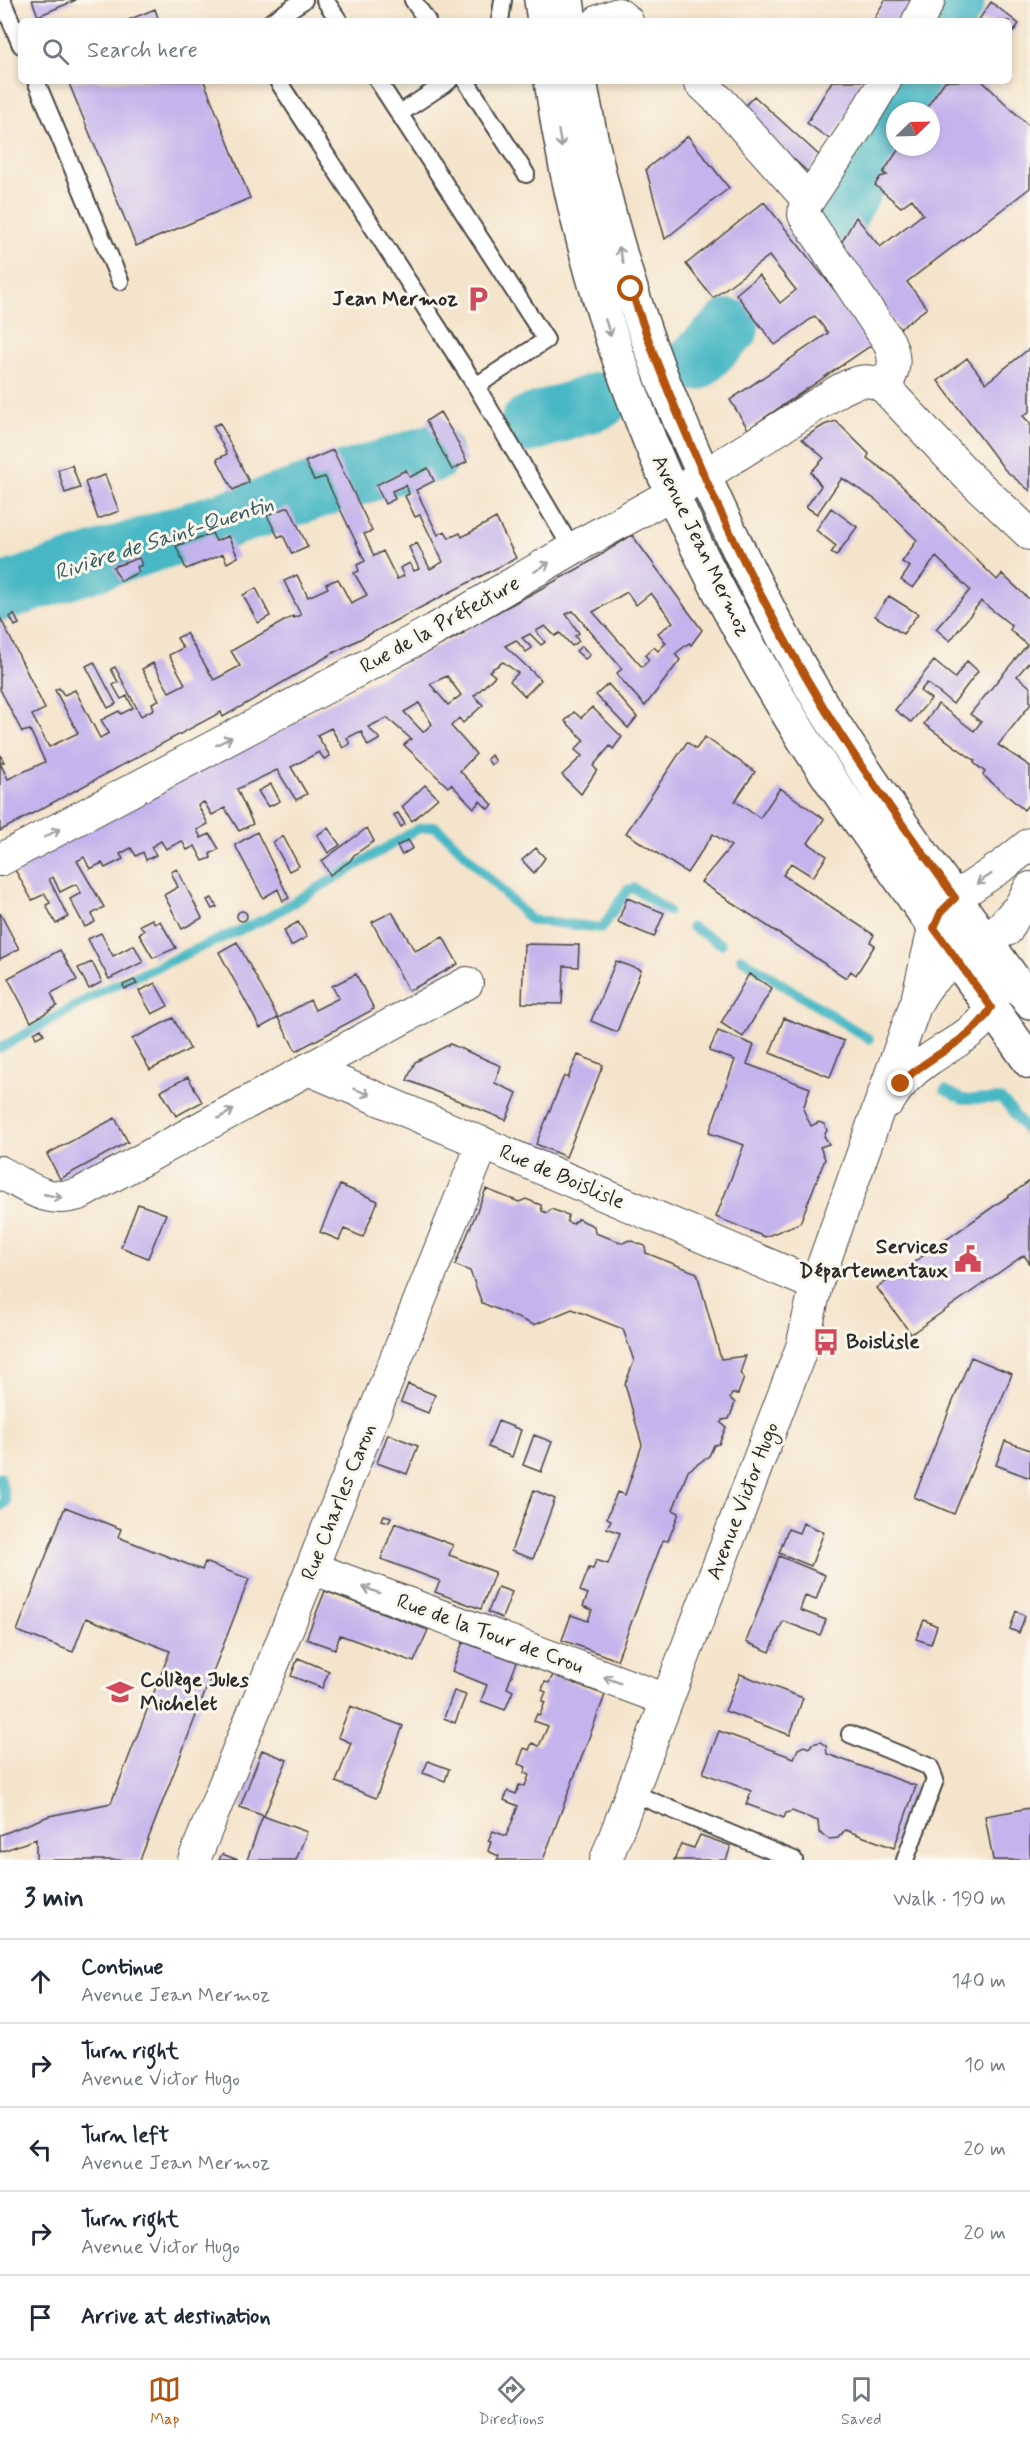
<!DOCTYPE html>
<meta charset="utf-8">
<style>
:root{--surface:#fff;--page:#f6f6f7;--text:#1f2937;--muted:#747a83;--line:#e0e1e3;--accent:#b45309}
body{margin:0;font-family:Mynerve,sans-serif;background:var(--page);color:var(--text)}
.compass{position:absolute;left:886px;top:102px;width:54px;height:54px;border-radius:50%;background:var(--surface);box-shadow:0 3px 9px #0003;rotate:67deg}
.stop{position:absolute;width:18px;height:18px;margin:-14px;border:4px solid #b45309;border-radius:50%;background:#fff}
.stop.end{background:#b45309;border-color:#fff;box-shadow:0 2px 6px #0008}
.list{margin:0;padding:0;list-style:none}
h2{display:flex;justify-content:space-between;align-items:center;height:78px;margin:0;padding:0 24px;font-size:26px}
h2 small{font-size:20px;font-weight:400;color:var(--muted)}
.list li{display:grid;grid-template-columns:39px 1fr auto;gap:18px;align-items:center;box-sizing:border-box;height:84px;padding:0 24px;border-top:2px solid var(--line)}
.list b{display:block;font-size:22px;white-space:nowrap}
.list p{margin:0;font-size:20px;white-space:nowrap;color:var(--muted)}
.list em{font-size:20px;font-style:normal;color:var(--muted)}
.icon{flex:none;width:33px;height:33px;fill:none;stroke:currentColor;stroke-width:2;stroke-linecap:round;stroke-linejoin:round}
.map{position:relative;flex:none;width:1030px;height:1860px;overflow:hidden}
.search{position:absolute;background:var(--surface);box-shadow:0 3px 9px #0003;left:18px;right:18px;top:18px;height:66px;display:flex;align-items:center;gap:15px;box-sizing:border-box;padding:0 21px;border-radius:9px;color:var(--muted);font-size:22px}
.sheet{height:498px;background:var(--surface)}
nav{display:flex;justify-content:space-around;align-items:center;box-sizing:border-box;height:84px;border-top:2px solid var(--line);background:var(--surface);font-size:16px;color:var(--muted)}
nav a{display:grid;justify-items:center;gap:3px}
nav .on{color:var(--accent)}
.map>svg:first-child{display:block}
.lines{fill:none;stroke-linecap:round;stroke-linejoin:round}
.stream{stroke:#4ab8c5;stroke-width:10}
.river{stroke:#4ab8c5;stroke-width:58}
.building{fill:#c4b3ec;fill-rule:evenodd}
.lane-casing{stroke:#494743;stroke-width:20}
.street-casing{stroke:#494743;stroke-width:34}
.secondary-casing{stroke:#494743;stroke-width:36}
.lane{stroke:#fff;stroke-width:16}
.street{stroke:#fff;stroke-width:32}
.secondary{stroke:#fff;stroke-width:33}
.oneway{stroke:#a0a0a0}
.route{stroke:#b45309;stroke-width:8}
.labels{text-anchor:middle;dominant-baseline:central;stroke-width:6;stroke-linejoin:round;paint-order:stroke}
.poi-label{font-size:21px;font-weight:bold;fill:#2b2b2b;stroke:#fbf7ec;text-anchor:end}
.street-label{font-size:21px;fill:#2b2b2b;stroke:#fbf7ec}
.water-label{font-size:22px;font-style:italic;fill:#365c61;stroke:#fbf7ec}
</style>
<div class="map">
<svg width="1030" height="1860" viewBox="0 0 1030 1860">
<rect width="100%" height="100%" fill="#fbf7ec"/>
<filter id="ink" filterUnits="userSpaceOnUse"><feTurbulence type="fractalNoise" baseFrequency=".0167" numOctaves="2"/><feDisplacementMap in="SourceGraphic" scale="12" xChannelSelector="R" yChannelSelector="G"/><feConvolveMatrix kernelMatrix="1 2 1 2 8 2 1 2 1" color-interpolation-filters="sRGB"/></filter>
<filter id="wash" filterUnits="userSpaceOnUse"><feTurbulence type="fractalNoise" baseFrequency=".008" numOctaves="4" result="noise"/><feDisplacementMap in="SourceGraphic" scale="24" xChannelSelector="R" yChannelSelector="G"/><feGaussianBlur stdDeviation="1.35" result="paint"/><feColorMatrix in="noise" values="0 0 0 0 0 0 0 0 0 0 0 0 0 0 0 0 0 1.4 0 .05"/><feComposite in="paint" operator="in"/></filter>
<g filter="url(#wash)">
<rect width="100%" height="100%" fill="#f5e4cc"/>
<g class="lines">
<path class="stream" d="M692 927 721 944
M741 958 869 1039
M0 1048 104 990 267 918 418 829 434 826 449 838 531 920 602 928 627 890 634 888 668 911
M945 1090 963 1099H1001L1009 1107 1030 1136
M0 1477 6 1502 0 1506"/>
<path class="river" d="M944 21 956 0
M829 233 911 81
M695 362 730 328
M529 424 599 401
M347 480 433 453
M0 593 329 486"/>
</g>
<g id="blocks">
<path class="building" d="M32 0H76L38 16Z
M885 0H913L901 21H873Z
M991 2 1019 24 1009 37V21H978Z
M155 9 159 21H126Z
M68 81H204L250 198 136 246Z
M832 81H868L831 140 807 123Z
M945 81H982L1030 127V188L907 282 927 308 899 329 839 247 856 217 880 247 923 214 912 199 901 207 875 185 880 177 887 175 883 173 900 147H931V111H924Z
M754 96 820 156 808 172 740 111Z
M688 136 729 188 665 239 646 169Z
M764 202 876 342 748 429 730 400 828 333 815 316 775 345 736 294 759 275 780 303 796 290 769 256 713 298 686 264Z
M1030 348V411L1023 416 1030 423V491L1005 470 938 381 967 358 986 383Z
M440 412 454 435 467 462 452 470 426 421Z
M836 421 869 454 867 458 892 476 997 580 1002 574 1030 600V661L1017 676 1030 687V705L998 745 1030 766V802L1024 810 983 775 985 772 974 763 975 761 924 724 938 704 974 731 981 722 970 714 1027 645 1010 630 1012 626 981 601 950 641 936 629 970 590 936 557 913 588 901 580 910 567 902 562 917 540 876 500 842 478 817 514 806 507 821 486 811 472 824 458 802 439 824 425Z
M220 423 249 482 233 490 217 459 227 454 213 426Z
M333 450 372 531 364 534 374 556 383 551 397 579 404 576 400 568 410 563 414 571 419 569 409 547 417 543 430 569 443 562 420 515 415 517 405 496 409 494 406 485 392 491 395 499 385 504 376 485 406 470 410 477 428 468 434 481 416 490 438 535 445 531 449 538 460 533 462 537 496 518 516 558 335 652 223 717 221 712 0 831V755L4 762 0 763 8 779 45 762 30 730 22 732 0 689V617L45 709 32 715 49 747 78 733 55 690 59 688 64 695 75 690 100 738 109 733 101 720 119 711 121 714 133 708 127 696 121 699 113 685 118 682 111 669 115 667 141 716 154 709 152 703 159 700 142 669 153 663 169 692 185 684 169 655 183 648 177 638 186 633 214 680 240 666 231 651 293 616 294 618 301 615 284 581 297 575 308 597 328 588 326 584 338 579 351 603 367 595 354 573 359 571 357 565 365 561 333 494 325 477 314 480 305 462Z
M72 465 80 488 65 493 58 470Z
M105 475 119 511 98 519 85 482Z
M289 507 308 547 292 554 283 535 278 537 267 515Z
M831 508 857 527 836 556 831 553 836 546 816 530Z
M212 533 216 541 228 536 238 557 227 563 223 554 186 569 176 546Z
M632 535 702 630 691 645 689 643 675 654 680 660 645 706 620 678 617 673 622 669 573 611 566 614 579 633 575 636 579 641 572 646 560 633 555 636 545 626 536 631 545 642 541 645 530 634 522 638 532 648 526 652 516 640 505 646 541 680 525 696 510 681 518 673 503 662 489 671 495 676 474 696 483 705 463 723 459 718 451 726 476 754 460 771 493 805 488 809 480 801 474 808 451 784 448 787 404 745 411 739 387 718 368 727 380 739 368 746 361 731 347 738 350 744 343 748 331 728 317 735 330 756 324 759 319 752 291 767 307 794 296 800 277 770 237 789 253 824 239 831 225 808 212 815 204 802 198 805 208 824 197 830 201 838 210 834 219 849 210 854 211 858 203 861 195 846 187 850 182 841 166 849 161 841 151 847 156 855 146 860 143 852 136 856 131 848 120 854 123 859 105 868 102 863 90 869 84 857 77 861 104 907 92 914 95 922 85 927 70 899 81 893 76 884 60 892 53 877 49 879 68 917 56 924 46 905 50 903 45 894 32 900 14 868 464 633 463 631 583 566ZM627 592 636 605 651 593 673 622 658 633 666 643 658 651 654 647 645 655 649 660 642 667 593 612ZM447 676 461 695 448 705 430 684ZM419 703 432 724 423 732 404 712Z
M139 558 142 565 137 567 139 572 121 581 113 567Z
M256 588 270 616 258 623 243 595Z
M889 596 918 614 903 634 875 616Z
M14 614 19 624 15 626 10 617Z
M582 646 590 655 585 659 576 651Z
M934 661 955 678 967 661 978 671 953 704 927 683 920 691 931 699 911 722 895 710Z
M94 662 116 704 108 708 86 666Z
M608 684 637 717 628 728 596 695Z
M592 707 622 737 613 749 610 746 593 766 597 770 581 794 562 775 582 756 575 750 584 740 565 721 574 712 581 718Z
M705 737 755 772 735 801 760 818 780 788 824 819 808 843 827 856 813 877 791 863 783 875 874 935 870 942 875 945 856 975 851 971 846 978 701 882 731 846 713 834 687 873 626 833 687 742 696 749Z
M491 755 496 761 491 765 487 759Z
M271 784 280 801 268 807 258 791Z
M425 785 438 798 412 821 402 807Z
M398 813 405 824 401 827 394 815Z
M328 828 340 845 328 853 317 835Z
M367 828 374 841 354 855 350 861 330 875 322 861Z
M257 832 289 898 283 901 278 889 263 898 235 845Z
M283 836 299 866 289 871 273 842Z
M408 840 413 848 402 855 397 846Z
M536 848 545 858 534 873 522 860Z
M177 869 202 918 182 929 164 895 178 887 171 872Z
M212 898 217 907 212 909 207 900Z
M627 898 664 913 654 937 618 922Z
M237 916a5 5 0 1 1 10 0a5 5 0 1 1-10 0Z
M392 912 415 951 443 937 458 964 409 991 372 922Z
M0 913 19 949 0 959Z
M152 919 155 924 160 921 176 948 153 958 139 934 144 931 140 925Z
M298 922 307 937 291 946 284 930Z
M101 933 113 956 134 945 143 962 109 979 88 939Z
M237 942 278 1018 260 1028 219 952Z
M524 944 579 945 578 967 564 966 562 1004 522 1003Z
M60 950 77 980 51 993 57 1006 31 1022 8 978Z
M616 961 641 970 617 1032 591 1021Z
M92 962 102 982 89 989 78 968Z
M356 974 374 1009 296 1051 278 1018 310 1000 315 1010 339 998 332 986Z
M749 974 772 988 743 1037 721 1023Z
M134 980 137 984 125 989 123 985Z
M155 983 168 1006 152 1014 139 991Z
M173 1018 190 1049 150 1070 132 1039Z
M784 1018 844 1041 830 1077 770 1053Z
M41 1029 44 1034 36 1038 34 1033Z
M718 1031 754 1045 747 1064 810 1088 803 1109 811 1126 819 1122 824 1124 827 1130 824 1136 829 1144 820 1147 825 1159 800 1223 765 1237 716 1217 744 1145 709 1133 735 1060 709 1051Z
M450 1044 501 1066 495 1083 517 1093 506 1120 407 1080 415 1062Z
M578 1055 603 1065 566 1157 536 1144 564 1076 568 1078Z
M188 1077 202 1102 176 1116 161 1091Z
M115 1118 128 1142 60 1179 47 1154Z
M1030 1181V1264L1024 1255 911 1334 877 1288Z
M340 1185 378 1201 363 1237 344 1229 339 1240 320 1232Z
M486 1189 519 1202 526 1199 541 1205 542 1211 547 1213 551 1209 568 1215 567 1222 573 1224 578 1219 594 1226 595 1233 623 1243 629 1240 645 1246 646 1253 697 1273 721 1359 746 1356 740 1373 744 1378 738 1394H732L730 1398 735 1403 729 1419 722 1420 721 1423 726 1427 719 1444 714 1445 709 1456 688 1471 673 1510 679 1513 668 1541 663 1540 617 1660 562 1640 571 1615 588 1621 592 1610 583 1606 588 1594 580 1591 589 1568 593 1569 596 1560 608 1564 620 1533 607 1528 611 1520 607 1518 617 1492 625 1495 642 1445 625 1384 634 1361 623 1329 572 1309 534 1325 482 1303 470 1271 455 1265Z
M138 1204 166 1214 148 1258 121 1247Z
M971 1357 1012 1374 954 1514 914 1497Z
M408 1384 435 1395 428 1413 401 1402Z
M498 1421 521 1430 512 1457 488 1447Z
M388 1434 418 1446 407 1474 377 1463Z
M534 1435 552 1442 541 1472 523 1465Z
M1005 1441 1030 1450V1478L996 1465Z
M534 1490 555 1499 533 1559 511 1551Z
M65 1507 121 1529 118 1537 202 1570 205 1562 249 1579 140 1860H36V1839L0 1852V1835L49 1816 111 1803 170 1651 86 1618 73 1652 17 1631Z
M384 1515 391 1517 389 1522 382 1520Z
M395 1523 453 1545 449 1555 495 1572 481 1609 435 1592 440 1581 381 1559Z
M803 1523 824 1532 811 1566 779 1553 788 1529 799 1533Z
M779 1556 825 1575 816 1600 805 1596 800 1610 826 1620 820 1635 783 1621 770 1652 746 1642Z
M498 1587 512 1592 502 1618 488 1612Z
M325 1591 428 1630 414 1662 340 1635 335 1649 306 1639Z
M1016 1611 1025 1616 1019 1633 1010 1629Z
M924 1620 937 1626 931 1644 916 1639Z
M463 1642 517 1662 507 1688 513 1691 505 1710 481 1701 487 1685 452 1671Z
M298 1658 329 1671 322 1688 291 1676Z
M740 1674 803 1698 790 1735 725 1711Z
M553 1675 605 1695 543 1860H497L499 1856 488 1851 491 1842 488 1841 493 1831 506 1836 512 1822 518 1806 504 1800 508 1791 516 1794 519 1785 525 1786 529 1775 524 1773 526 1767 518 1764 524 1748 529 1750 532 1743 539 1746 548 1726 534 1721 537 1714 540 1715 545 1702 542 1701 546 1692 542 1690 545 1682 549 1683Z
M454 1691 466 1695 455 1723 444 1718Z
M350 1706 403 1726 376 1798 336 1782 351 1743 338 1737Z
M719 1731 794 1758 798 1749 804 1746 809 1748 812 1744 820 1742 826 1746 827 1754 916 1786 894 1848 845 1830 838 1838 829 1839 819 1832 818 1821 792 1811 786 1813 784 1818 746 1804 751 1791 703 1773Z
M262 1750 287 1760 264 1816 240 1807Z
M428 1761 449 1769 445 1781 423 1773Z
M1030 1808V1860H993L985 1816Z
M263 1816 307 1832 296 1860H247Z
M700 1835 731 1846 726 1860H674L681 1844 694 1848Z
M222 1854 238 1860H219Z"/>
</g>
</g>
<g filter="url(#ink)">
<use href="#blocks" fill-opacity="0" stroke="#494743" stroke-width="1.5"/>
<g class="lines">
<defs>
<path id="lane" d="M2 0 21 45
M325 0 339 21
M413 0 427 21
M272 21 304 0
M500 21 503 0
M36 81 120 281
M278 81 476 386 572 549
M378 81 546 340 476 386
M466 81 526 174
M399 114 449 81
M850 1734 930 1767 935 1780 905 1860
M632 1793 794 1860"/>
<path id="street" d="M599 21 618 14 627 21
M918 21 929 0
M699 81 723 104 808 200
M885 388C894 371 897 360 889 342L804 215 805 205 858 126 885 81
M0 860 434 630 572 549 704 476 835 393C851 383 869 375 885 388L967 475 1030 534
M1007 930 1030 888
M961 936C985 952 999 929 1015 912
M918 996 934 929 941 912 955 898 1005 864 1030 844
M308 1069 816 1285
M889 1101C899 1084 913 1070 928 1060 961 1037 993 1027 998 982
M0 1172C29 1187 46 1204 79 1194L467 983
M312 1568 667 1700
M194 1860 483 1143
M606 1860 802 1347 816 1285 915 1006C924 987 942 963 964 962L983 970"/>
<path id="secondary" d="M541 0 544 21
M567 0 570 21
M551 81C584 313 675 531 798 730 826 776 858 819 889 863 936 929 983 996 1030 1062
M580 81C597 176 622 271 656 362 672 406 692 448 711 491 745 565 781 638 824 708 887 809 960 905 1030 1002"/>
</defs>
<use href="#lane" class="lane-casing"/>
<use href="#street" class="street-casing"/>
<use href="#secondary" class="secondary-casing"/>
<use href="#lane" class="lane"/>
<use href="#street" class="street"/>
<use href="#secondary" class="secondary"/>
</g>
<defs><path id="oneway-shaft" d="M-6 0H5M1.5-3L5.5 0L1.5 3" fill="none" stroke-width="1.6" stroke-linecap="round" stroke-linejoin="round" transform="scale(1.5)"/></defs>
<g class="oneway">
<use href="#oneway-shaft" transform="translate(560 139) rotate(80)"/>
<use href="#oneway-shaft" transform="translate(621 255) rotate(-106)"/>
<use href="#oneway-shaft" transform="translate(608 328) rotate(72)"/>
<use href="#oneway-shaft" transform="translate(542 567) rotate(-32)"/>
<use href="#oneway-shaft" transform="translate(224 741) rotate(-28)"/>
<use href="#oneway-shaft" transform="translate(52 833) rotate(-28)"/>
<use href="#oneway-shaft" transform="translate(984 879) rotate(146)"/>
<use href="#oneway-shaft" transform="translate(362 1092) rotate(23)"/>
<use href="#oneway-shaft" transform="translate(226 1114) rotate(-29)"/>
<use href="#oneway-shaft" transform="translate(53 1196) rotate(11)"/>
<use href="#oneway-shaft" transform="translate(371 1590) rotate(-160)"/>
<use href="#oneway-shaft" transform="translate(612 1680) rotate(-160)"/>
</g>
</g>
<g class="lines" filter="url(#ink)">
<path class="route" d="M631 289C653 358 682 425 711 491 749 575 791 657 841 735 877 791 917 844 955 898L941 912 934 928 991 1007C974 1041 927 1055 901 1084"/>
</g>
<defs>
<symbol id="parking-bare" viewBox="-9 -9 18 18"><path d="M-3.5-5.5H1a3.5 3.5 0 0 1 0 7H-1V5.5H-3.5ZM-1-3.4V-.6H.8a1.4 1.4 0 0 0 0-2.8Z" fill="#d1495b" stroke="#fbf7ec" stroke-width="2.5" paint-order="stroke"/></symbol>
<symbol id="civic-bare" viewBox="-9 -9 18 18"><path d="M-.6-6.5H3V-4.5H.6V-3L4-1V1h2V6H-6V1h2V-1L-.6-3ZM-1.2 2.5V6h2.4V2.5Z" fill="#d1495b" stroke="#fbf7ec" stroke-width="2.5" paint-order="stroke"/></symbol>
<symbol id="bus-bare" viewBox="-9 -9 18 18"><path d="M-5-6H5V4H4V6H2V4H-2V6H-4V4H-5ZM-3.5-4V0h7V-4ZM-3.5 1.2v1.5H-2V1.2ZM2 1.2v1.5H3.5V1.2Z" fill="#d1495b" stroke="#fbf7ec" stroke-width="2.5" paint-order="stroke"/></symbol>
<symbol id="school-bare" viewBox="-9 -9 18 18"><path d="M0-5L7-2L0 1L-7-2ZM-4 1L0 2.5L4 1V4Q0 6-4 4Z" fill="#d1495b" stroke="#fbf7ec" stroke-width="2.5" paint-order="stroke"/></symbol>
</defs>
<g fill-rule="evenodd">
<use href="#parking-bare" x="459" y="280" width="38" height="38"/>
<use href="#civic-bare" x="949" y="1240" width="38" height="38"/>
<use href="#bus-bare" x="807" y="1323" width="38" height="38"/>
<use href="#school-bare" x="101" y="1673" width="38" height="38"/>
</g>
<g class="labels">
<g class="poi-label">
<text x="458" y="299">Jean Mermoz</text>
<text x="948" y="1247">Services<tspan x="948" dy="24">Départementaux</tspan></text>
<text x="846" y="1342" text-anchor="start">Boislisle</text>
<text x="140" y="1680" text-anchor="start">Collège Jules<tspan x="140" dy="24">Michelet</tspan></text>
</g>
<g class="street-label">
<text transform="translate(701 546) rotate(64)">Avenue Jean Mermoz</text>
<text transform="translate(440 625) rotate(-29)">Rue de la Préfecture</text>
<text transform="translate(562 1177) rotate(23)">Rue de Boislisle</text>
<text transform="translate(743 1501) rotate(-69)">Avenue Victor Hugo</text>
<text transform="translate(339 1502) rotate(-68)">Rue Charles Caron</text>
<text transform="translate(490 1634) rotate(20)">Rue de la Tour de Crou</text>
</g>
<g class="water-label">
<text transform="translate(164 539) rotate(-18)">Rivière de Saint-Quentin</text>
</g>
</g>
</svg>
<svg class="compass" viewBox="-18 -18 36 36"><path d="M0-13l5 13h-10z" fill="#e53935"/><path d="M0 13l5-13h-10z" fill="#747a83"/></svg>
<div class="stop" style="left:631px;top:289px"></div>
<div class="stop end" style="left:901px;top:1084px"></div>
<div class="search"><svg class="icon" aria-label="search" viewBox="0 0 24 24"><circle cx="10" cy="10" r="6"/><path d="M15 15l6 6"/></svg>Search here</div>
</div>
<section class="sheet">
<h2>3 min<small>Walk · 190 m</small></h2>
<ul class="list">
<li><svg class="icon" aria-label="ahead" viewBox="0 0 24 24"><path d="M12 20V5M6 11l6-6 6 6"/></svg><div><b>Continue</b><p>Avenue Jean Mermoz</p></div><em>140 m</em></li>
<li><svg class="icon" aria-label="right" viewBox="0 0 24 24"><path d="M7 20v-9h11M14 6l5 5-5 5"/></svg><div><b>Turn right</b><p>Avenue Victor Hugo</p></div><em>10 m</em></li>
<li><svg class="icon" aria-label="left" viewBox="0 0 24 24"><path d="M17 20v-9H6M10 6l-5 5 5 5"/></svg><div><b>Turn left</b><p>Avenue Jean Mermoz</p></div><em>20 m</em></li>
<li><svg class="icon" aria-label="right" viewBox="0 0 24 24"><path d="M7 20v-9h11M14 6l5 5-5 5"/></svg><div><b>Turn right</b><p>Avenue Victor Hugo</p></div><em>20 m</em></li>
<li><svg class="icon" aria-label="arrive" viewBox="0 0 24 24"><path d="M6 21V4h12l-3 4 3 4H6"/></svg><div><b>Arrive at destination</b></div></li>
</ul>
</section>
<nav>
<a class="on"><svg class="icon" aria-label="map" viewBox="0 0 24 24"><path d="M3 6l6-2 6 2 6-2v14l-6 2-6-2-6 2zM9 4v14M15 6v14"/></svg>Map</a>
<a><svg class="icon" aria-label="directions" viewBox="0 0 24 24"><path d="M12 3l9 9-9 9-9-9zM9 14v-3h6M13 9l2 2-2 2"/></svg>Directions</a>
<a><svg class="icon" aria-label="saved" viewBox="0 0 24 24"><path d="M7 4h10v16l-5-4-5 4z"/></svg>Saved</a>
</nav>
